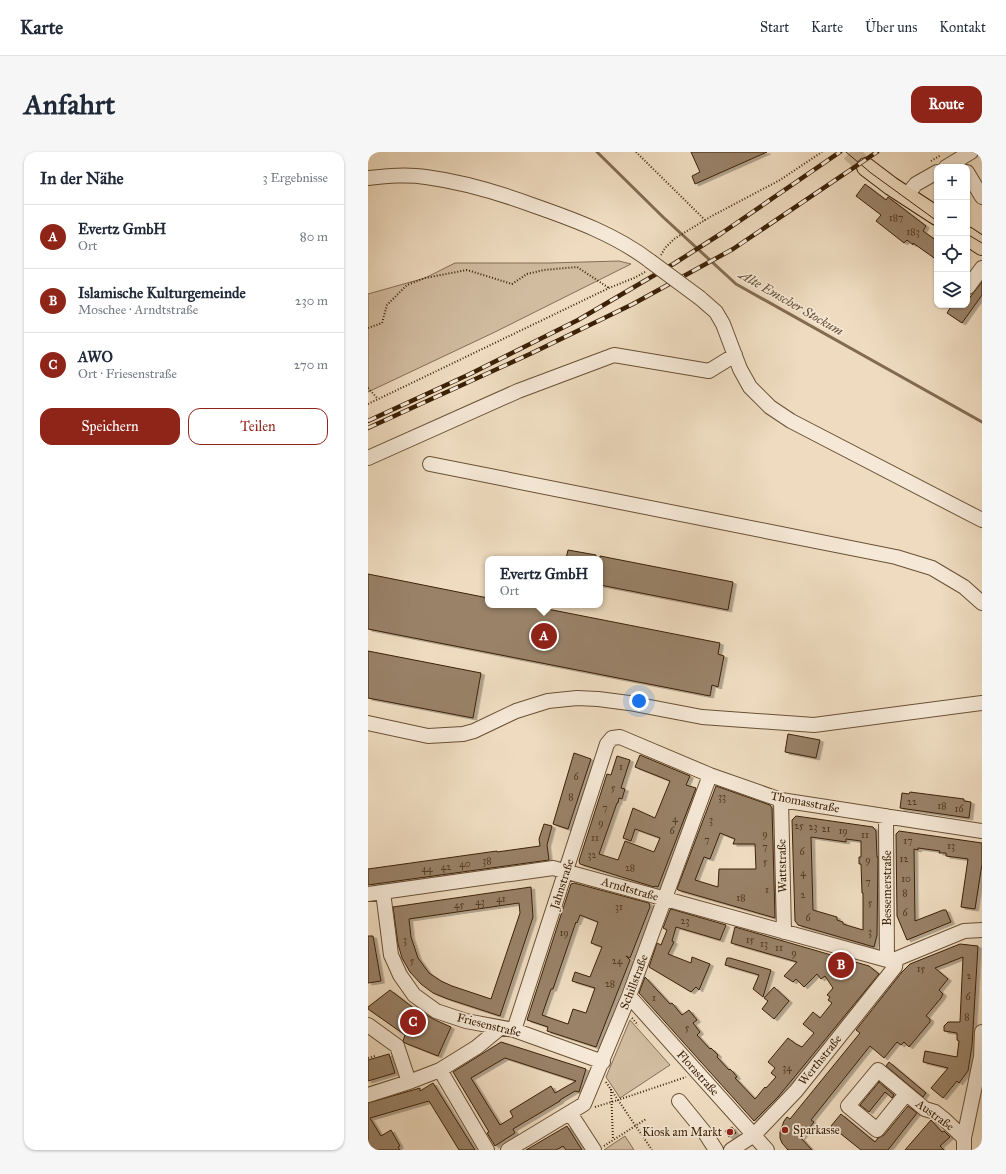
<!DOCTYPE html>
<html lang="de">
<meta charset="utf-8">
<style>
:root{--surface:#fff;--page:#f6f6f7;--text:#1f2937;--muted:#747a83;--line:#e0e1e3;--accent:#8f2418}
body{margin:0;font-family:"IM FELL Great Primer",serif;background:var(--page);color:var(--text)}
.controls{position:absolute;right:12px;top:12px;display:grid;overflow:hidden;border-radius:8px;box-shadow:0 1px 3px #0004}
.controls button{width:36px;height:36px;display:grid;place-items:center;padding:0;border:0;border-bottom:1px solid var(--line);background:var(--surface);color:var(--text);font:20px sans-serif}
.you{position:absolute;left:271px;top:549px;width:14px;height:14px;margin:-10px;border:3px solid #fff;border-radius:50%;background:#1a73e8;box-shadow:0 0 0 6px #1a73e833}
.badge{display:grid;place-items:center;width:26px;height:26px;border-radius:50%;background:var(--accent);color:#fff;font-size:13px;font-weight:700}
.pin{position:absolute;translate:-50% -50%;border:2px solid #fff;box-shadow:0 1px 4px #0006}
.popup{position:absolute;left:117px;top:404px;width:118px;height:52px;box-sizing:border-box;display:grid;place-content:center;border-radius:8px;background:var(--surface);filter:drop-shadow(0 1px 3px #0005);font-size:13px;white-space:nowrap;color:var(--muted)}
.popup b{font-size:15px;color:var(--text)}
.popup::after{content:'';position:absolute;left:50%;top:100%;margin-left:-8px;border:8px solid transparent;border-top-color:var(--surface)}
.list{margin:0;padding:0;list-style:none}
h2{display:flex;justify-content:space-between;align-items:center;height:52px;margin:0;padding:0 16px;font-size:17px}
h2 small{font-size:13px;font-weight:400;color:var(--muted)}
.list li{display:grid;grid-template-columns:26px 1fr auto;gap:12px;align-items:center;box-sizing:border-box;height:64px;padding:0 16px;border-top:1px solid var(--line)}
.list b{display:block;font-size:15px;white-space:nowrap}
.list p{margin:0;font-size:13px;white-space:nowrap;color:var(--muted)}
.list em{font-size:13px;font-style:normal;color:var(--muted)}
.actions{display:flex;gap:8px;padding:12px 16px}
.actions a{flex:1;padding:9px 0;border:1px solid var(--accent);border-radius:12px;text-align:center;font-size:14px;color:var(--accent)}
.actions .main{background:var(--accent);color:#fff}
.icon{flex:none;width:22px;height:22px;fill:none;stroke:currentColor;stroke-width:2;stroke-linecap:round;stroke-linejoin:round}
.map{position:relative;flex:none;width:614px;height:998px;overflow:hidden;border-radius:12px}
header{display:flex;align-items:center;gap:24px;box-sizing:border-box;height:56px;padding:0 20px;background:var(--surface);border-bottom:1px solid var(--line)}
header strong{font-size:19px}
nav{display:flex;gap:22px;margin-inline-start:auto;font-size:14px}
.intro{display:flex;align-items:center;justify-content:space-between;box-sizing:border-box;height:96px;padding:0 24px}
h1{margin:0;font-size:28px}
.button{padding:10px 18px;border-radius:12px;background:var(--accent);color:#fff;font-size:14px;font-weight:700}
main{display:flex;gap:24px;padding:0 24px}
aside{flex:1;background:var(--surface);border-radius:12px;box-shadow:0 1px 3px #0004}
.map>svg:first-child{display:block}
.green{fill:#d1bca0;stroke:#866e53}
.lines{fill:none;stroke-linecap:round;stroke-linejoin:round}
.stream{stroke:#836b50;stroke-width:3}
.building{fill:#998267;stroke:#3c2106;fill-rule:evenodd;filter:url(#shadow)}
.major-tunnel{stroke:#cbb79b;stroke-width:18;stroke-dasharray:18 9;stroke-linecap:butt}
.minor-casing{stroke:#695034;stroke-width:16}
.major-casing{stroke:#3c2106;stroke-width:20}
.path{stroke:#3c2106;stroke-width:2;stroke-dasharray:1 2;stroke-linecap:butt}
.minor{stroke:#f5e8d6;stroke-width:14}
.major{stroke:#efdcc0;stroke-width:18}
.tram{stroke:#3c2106;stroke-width:1}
.rail-casing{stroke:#3c2106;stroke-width:4.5}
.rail{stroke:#f5e8d6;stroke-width:3;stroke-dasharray:9;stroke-linecap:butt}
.minor-bridge-casing{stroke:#695034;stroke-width:16;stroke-linecap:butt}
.minor-bridge{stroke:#f5e8d6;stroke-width:14}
.poi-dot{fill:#8f2418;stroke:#f5e8d6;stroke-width:1.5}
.labels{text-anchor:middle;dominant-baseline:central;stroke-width:3.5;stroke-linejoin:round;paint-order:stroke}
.number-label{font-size:10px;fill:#53391e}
.street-label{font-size:12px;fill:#3c2106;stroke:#f5e8d6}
.poi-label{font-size:12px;fill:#3c2106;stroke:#f5e8d6;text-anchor:start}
.water-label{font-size:13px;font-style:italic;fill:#654c31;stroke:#f5e8d6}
</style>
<header>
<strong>Karte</strong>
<nav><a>Start</a><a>Karte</a><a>Über uns</a><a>Kontakt</a></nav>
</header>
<div class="intro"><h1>Anfahrt</h1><a class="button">Route</a></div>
<main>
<aside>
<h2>In der Nähe<small>3 Ergebnisse</small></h2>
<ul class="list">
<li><span class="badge">A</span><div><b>Evertz GmbH</b><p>Ort</p></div><em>80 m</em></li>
<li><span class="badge">B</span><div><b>Islamische Kulturgemeinde</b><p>Moschee · Arndtstraße</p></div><em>230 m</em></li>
<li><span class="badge">C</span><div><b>AWO</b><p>Ort · Friesenstraße</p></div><em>270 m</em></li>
</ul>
<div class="actions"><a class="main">Speichern</a><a>Teilen</a></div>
</aside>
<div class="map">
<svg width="614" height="998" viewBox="0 0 614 998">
<defs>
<filter id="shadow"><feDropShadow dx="3.5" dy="2" stdDeviation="0" flood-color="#0004"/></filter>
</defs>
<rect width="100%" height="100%" fill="#efdcc0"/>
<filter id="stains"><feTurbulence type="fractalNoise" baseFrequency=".005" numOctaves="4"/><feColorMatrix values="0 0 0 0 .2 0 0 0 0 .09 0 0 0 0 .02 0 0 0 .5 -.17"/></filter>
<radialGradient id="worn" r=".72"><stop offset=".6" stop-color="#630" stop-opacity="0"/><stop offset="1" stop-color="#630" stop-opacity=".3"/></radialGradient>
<path class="green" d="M251 109 263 112 127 180 0 240V142L57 126 87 111H181Z
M262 868 302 913 252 946 238 925Z
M257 984 266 998H236Z"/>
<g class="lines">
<path class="stream" d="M229 0 295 65 368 132 614 270"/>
</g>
<path class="building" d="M323 0H399L327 32 324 24 332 20Z
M497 32 518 48 520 45 558 74 555 79 569 89V108L545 91V93L539 88 536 91 508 69 513 63 488 44Z
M614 130V143L594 171 579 161 584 153H599V149Z
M200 398 228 403V407H198Z
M232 404 365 430 360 458 232 433Z
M0 422 120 446V453H159L352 491 350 502 356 504 350 535 344 533 342 544 0 477Z
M0 499 113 521 105 566 0 546Z
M420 582 452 588 448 606 417 600Z
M206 601 223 607 200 677 185 672Z
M272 603 322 624 318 633 328 636 290 735 287 734 286 735 212 712 211 709 239 622 243 623 249 604 262 608 253 636 257 637 254 647 251 646 250 651H249L231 702 250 708 257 689 286 700 292 686 267 677 263 689 255 686 265 656 287 666 302 629 267 615Z
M348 634 402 653 404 656 407 766 310 738 309 737ZM352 681 367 687 365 692H387L388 717H351L350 735 327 728 336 705 342 707Z
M542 640 596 647V649L603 650 601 666 532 656 534 641 541 642Z
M428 664 505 675 508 679 509 705H510L509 783 506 795 430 773 427 769 424 668ZM443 685 478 690V687L493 689V705H491V712H493L494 741H495V778L475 772V770L469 768V765L445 758Z
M176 672 184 674 179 693 181 708 0 733V717L129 699V700L172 694 171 687Z
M531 679 614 691V712L607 757 593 755 600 707 578 704V701H571L572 699 550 696V698L546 697 547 769 575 758H578L583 770 539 788 529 764 528 682Z
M206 731 281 751 282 755 262 806 258 804 262 808 228 895 179 879 180 875 159 868 203 732ZM212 763 230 770 223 791 234 795 222 825 207 820 204 829 227 836 218 861 205 857 200 872 174 863 183 837H185L208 770 209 771Z
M163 735 165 765 132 864 80 847 65 841 53 832 42 820 34 806 30 792 25 755ZM151 751 152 761 123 847 84 834 73 829 61 821 50 806 43 785 41 767Z
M303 757 358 773 352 788 308 775 304 789 306 790 300 802 323 811 324 805 342 812 331 838 328 835 323 840 281 815 289 791 293 793 299 778 295 776 302 758Z
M367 775 501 814 511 822 410 945 386 969 271 841 277 825 302 852 304 851 314 863 321 858 329 868 325 871 332 880 329 883 342 897 343 896 350 903 349 905 361 918 362 917 366 921 369 925 367 926 387 947 397 935 398 936 408 925 403 921 407 916 400 910 420 886 428 892 434 895 446 881 435 872 445 860 452 866 464 851 460 848 462 845 459 843 465 836 457 824 453 827 449 822 436 835 428 827 425 830 416 824 429 810 363 791Z
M0 784H5L13 829 0 831Z
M592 792 610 794 604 894 600 919 591 931 589 929 575 946 563 936 580 916 555 910 557 899 589 905 591 889 589 888V881L576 879V874L580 870H592L595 805 567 816 580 827 571 838 575 842 573 846 558 864 562 867V870L541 895 536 890 533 893 529 890 516 906 502 894 443 968 446 970 433 986 444 998H420L414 991 412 986V980L416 969 419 965 422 967 492 881 488 878 534 820 542 812Z
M359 806H362L403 818 395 845 385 837 391 823 357 813Z
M406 835 421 849 406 867 394 857 400 849 396 846Z
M22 838 56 864 57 862 65 867 83 875 70 904 37 891 35 889 37 883 0 857V855Z
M133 890 218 917 211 940 207 939 192 948V949L145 977 147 981 127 994 119 981 121 980 85 920ZM137 906 171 917 208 929 187 941 183 934 142 959 145 965 132 973 103 926Z
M21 902 27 921 0 929V908Z
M521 910 558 941 555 945 518 914Z
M511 930 526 943 524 946 517 940 501 960 492 953Z
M65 931 107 998H91L61 949 2 966 13 984 23 978 32 994 30 995 32 998H2L0 995V951L52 936V939Z
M540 954 549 961 520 998H493L463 974 473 962 507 990 510 986 516 983Z
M563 968 574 980 576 979 582 985 572 994 576 998H537Z
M199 974 214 998H198L195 994 188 998H158Z
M364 975 368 981 361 985 357 979Z"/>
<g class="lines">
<path class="major-tunnel" d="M482 0 498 15"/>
<defs>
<path id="minor" d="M578 15 603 0
M599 20 614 45
M0 26C19 24 39 22 58 25 95 30 132 41 167 54 207 68 248 83 282 109
M538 44 548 32 569 20
M600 135 614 116
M332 146 348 160 355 172 372 217 382 235 402 255 423 269 614 368
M0 306 150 239 246 203 341 219 367 203
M62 312 528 405 564 416 596 435 614 451
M0 571 60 584 95 582 106 579 148 559 180 549 209 546 230 547 261 551 334 565 446 573 614 551
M413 648 416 780
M518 664 519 808
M15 740 23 803 32 823 46 843 68 859 98 869 146 878 235 910
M0 742 185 716 519 808 528 807 596 779 614 778
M261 844 399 998
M0 873 29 894 41 930
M146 878 239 592 244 586 252 585 342 623 413 648 614 679
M72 918 119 998
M538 942 509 978 480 954 510 918 557 957 567 960 577 968 596 986
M0 943 41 930 72 918 109 895 132 876
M311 949 337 981 348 998
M202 961 226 998
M140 998 216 952 261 844 342 623
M363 998 386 983 428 939 527 815 528 807
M596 998V986L613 905 614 880"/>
<path id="major" d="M498 15 523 34 569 64
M599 84 614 94"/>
</defs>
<use href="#minor" class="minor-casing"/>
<use href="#major" class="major-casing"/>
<path class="path" d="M268 0 337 68
M563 9 573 3
M293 103 297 96 306 87 342 65 412 28 454 0
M0 176 14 171 19 153 39 133 57 126 99 118 144 132 159 122 176 118 209 115 241 136
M0 236 10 247
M0 252 241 136 266 126 277 120
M264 866 270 873
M0 906 7 904
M238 930 250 948 318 925
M243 937 245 988
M227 955 250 948 284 998
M236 994 278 967"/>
<use href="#minor" class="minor"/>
<use href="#major" class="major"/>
<path class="tram" d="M478 0 503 21 569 69
M599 82 614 91"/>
<defs>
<path id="rail" d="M0 269 102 222 210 168 307 111 354 81 472 0
M0 276 162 202 265 152 365 97 509 0"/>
</defs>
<use href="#rail" class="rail-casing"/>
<use href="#rail" class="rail"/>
<defs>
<path id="minor-bridge" d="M282 109 332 146"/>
</defs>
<use href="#minor-bridge" class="minor-bridge-casing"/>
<use href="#minor-bridge" class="minor-bridge"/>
</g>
<g class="poi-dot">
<circle cx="417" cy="978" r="4"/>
<circle cx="362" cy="980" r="4"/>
</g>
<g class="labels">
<g class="number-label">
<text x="528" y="66">187</text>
<text x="545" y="80">183</text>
<text x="253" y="615">1</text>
<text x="208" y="625">6</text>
<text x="245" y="636">5</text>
<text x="203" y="645">8</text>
<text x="354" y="645">33</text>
<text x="544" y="650">22</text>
<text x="574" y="654">18</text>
<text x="237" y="656">7</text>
<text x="591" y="657">16</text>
<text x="307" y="667">4</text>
<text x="343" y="668">3</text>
<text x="233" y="671">9</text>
<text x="431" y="674">25</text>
<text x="445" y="675">23</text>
<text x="458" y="677">21</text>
<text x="304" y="679">6</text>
<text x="475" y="679">19</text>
<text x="397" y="682">9</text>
<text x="497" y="683">11</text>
<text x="227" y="686">11</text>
<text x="339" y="688">7</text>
<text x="540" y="689">17</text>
<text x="583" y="694">13</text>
<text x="397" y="695">7</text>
<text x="434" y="700">6</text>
<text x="224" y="703">32</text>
<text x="536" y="707">12</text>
<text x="500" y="708">9</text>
<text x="119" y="709">38</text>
<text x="397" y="710">5</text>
<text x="97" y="712">40</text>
<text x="78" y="715">42</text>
<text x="262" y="716">28</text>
<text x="59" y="717">44</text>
<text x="435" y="721">4</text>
<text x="538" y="727">10</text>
<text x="500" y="730">7</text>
<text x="399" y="738">1</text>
<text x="537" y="741">8</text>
<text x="435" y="743">2</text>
<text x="373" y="746">18</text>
<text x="133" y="747">41</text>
<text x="112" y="750">43</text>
<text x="502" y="751">5</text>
<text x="91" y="753">45</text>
<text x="251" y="755">31</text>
<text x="537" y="761">6</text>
<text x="440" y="766">6</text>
<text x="317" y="769">23</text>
<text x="502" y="780">3</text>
<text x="196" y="781">19</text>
<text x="37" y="788">3</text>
<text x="382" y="788">15</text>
<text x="396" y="792">13</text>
<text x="411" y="796">11</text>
<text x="426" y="801">9</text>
<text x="44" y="809">5</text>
<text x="249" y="809">24</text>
<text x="553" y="817">15</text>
<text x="601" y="824">2</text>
<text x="242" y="832">28</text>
<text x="600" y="845">6</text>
<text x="286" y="846">1</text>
<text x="599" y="865">8</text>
<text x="319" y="876">5</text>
<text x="419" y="916">34</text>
</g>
<g class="street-label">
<text transform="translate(437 650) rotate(11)">Thomasstraße</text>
<text transform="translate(414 714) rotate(-91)">Wattstraße</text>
<text transform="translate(194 732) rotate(-72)">Jahnstraße</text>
<text transform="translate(519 736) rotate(-90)">Bessemerstraße</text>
<text transform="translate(262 737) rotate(16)">Arndtstraße</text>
<text transform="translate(266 830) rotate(-69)">Schillstraße</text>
<text transform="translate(121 873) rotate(14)">Friesenstraße</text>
<text transform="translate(452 908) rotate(-51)">Werthstraße</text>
<text transform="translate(330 921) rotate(48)">Florastraße</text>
<text transform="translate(567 963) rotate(36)">Austraße</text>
</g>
<g class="poi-label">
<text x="425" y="978">Sparkasse</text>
<text x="354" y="980" text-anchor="end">Kiosk am Markt</text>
</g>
<g class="water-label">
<text transform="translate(423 151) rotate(30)">Alte Emscher Stockum</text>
</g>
</g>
<rect width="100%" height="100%" filter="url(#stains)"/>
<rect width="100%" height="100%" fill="url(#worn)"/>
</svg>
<div class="controls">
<button>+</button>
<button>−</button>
<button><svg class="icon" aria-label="locate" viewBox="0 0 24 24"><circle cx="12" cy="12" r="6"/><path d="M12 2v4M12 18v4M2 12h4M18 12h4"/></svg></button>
<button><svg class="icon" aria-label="layers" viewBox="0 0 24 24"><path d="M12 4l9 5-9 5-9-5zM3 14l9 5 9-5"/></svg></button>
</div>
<div class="you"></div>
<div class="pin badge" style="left:176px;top:484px">A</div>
<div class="popup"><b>Evertz GmbH</b>Ort</div>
<div class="pin badge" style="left:473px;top:813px">B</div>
<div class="pin badge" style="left:45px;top:870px">C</div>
</div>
</main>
